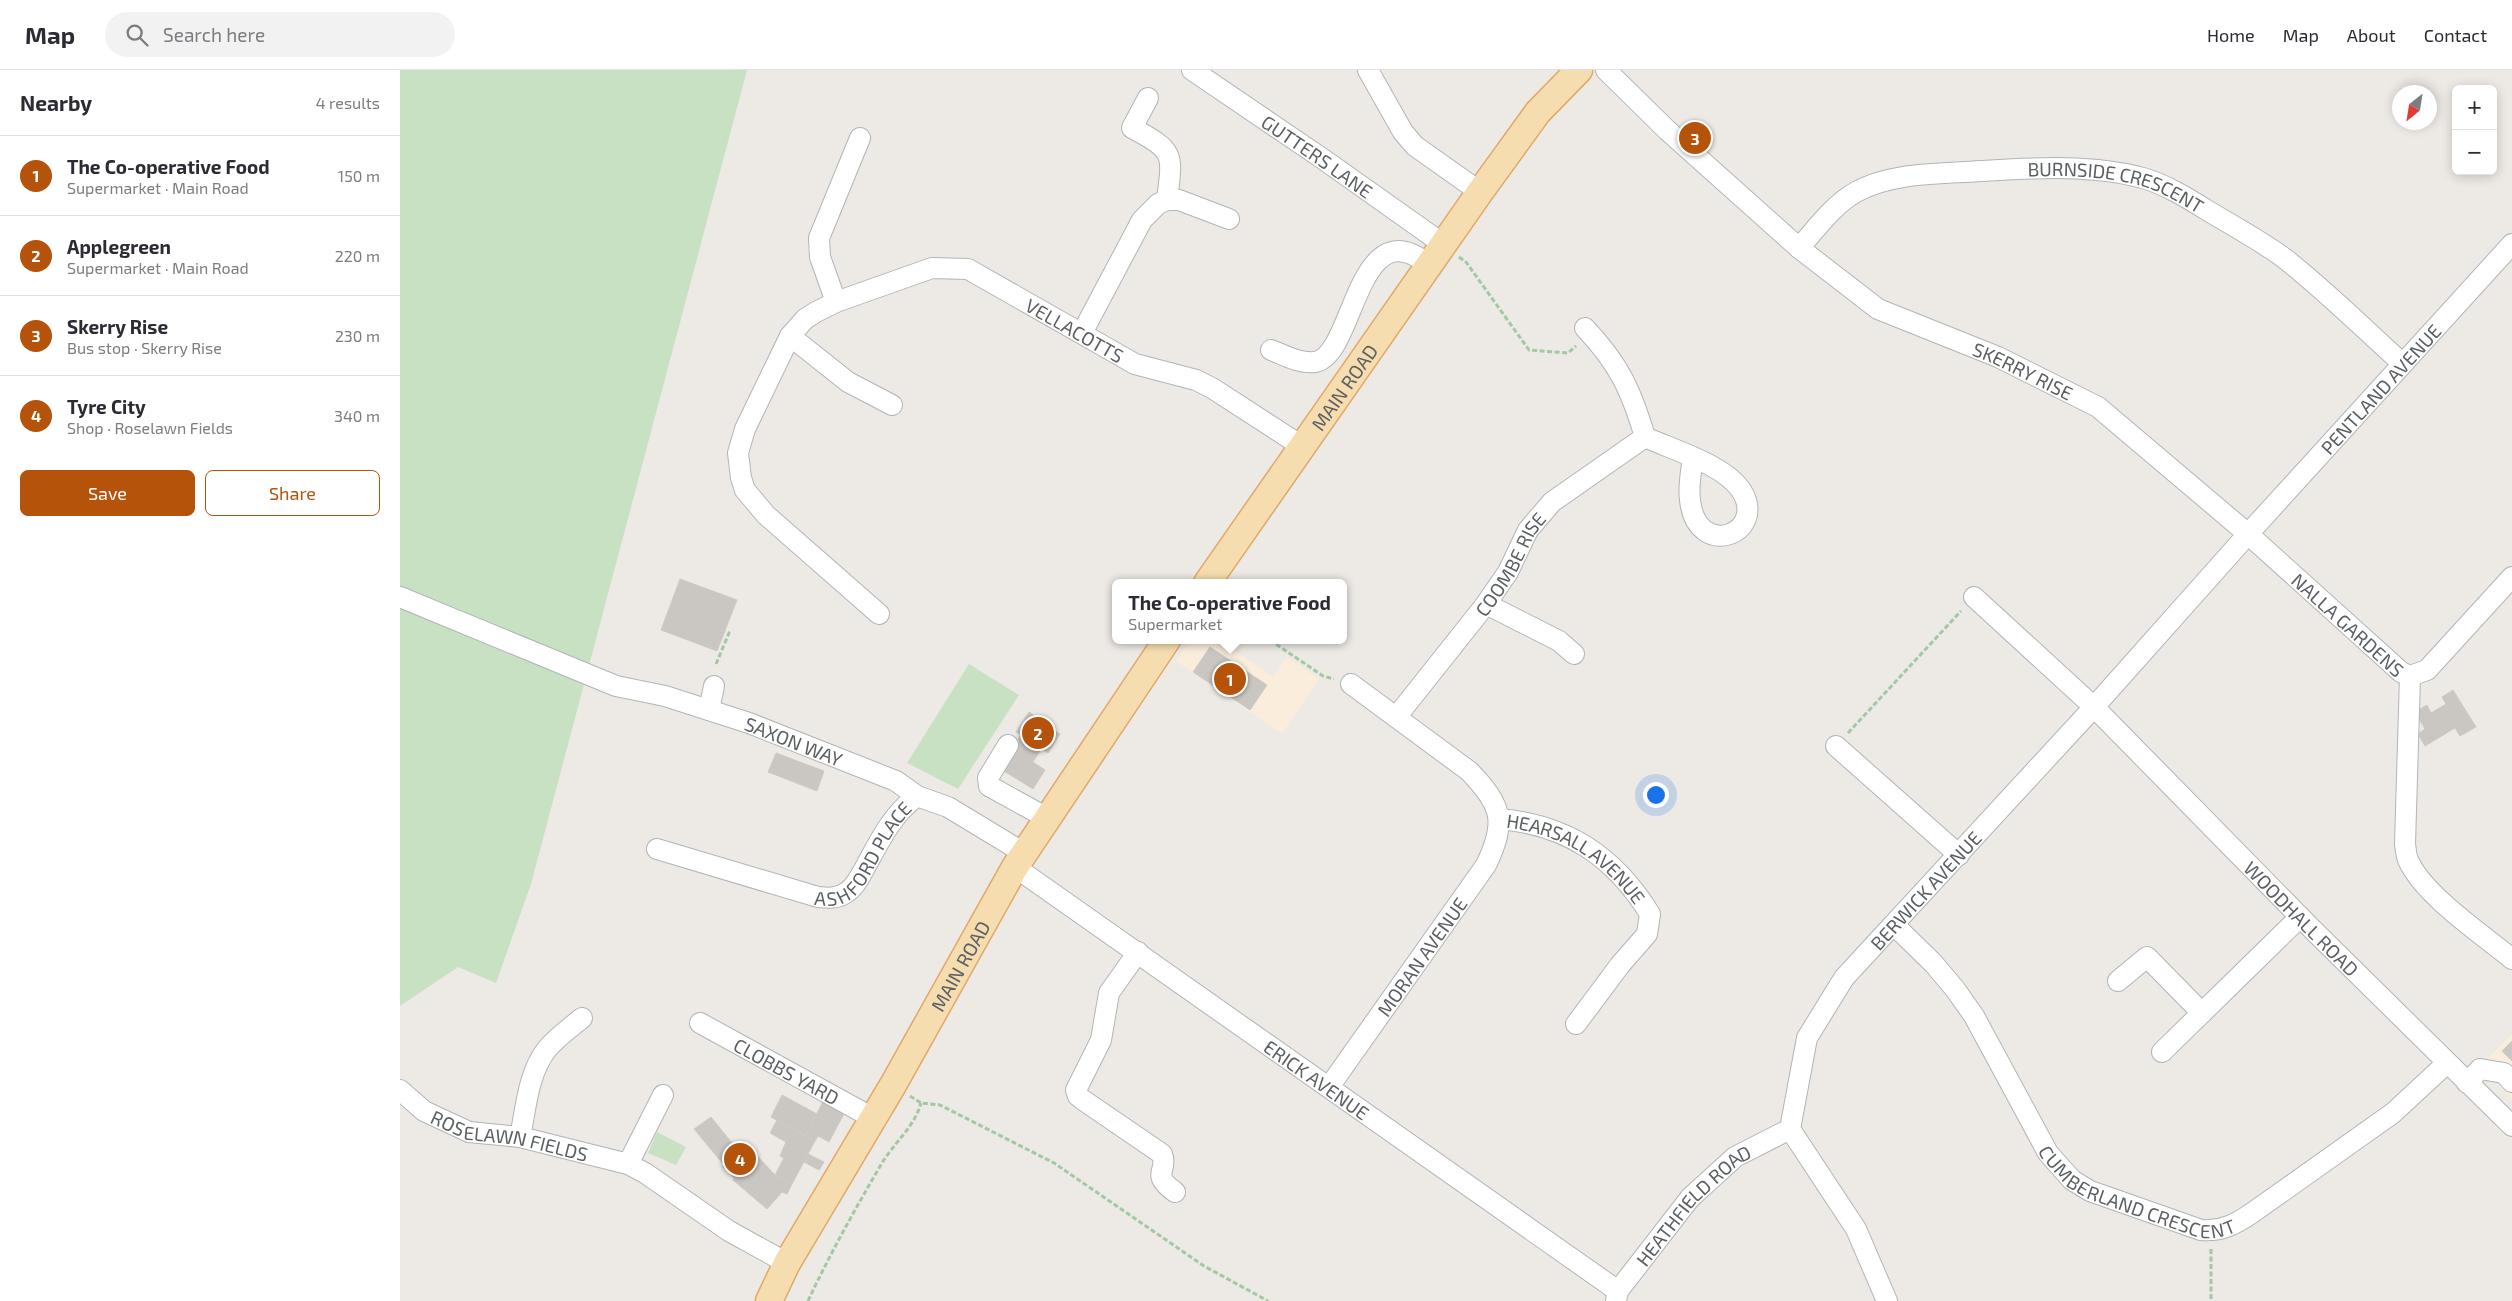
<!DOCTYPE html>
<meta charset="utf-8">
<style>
:root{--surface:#fff;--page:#f2f2f3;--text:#2b2b33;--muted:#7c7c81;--line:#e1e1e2;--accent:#b45309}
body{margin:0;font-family:"Exo 2",sans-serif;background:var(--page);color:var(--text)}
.controls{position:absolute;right:15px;top:15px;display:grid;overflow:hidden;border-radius:8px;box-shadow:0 2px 12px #0003}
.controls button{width:45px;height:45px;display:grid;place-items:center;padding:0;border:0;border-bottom:1px solid var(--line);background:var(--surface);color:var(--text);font:25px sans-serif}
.compass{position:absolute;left:1992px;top:15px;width:45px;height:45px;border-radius:50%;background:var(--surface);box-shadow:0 2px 12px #0003;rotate:210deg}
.you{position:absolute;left:1255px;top:724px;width:18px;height:18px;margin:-12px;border:4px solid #fff;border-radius:50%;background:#1a73e8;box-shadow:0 0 0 8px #1a73e833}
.badge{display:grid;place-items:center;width:32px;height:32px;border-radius:50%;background:var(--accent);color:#fff;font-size:16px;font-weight:700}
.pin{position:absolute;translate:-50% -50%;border:2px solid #fff;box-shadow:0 1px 5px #0006}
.popup{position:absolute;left:712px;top:509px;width:235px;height:65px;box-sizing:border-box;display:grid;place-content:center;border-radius:8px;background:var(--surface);filter:drop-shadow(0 1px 4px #0005);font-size:16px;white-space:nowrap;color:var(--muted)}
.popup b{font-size:19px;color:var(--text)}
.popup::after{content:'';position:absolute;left:50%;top:100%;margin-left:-10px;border:10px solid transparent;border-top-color:var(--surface)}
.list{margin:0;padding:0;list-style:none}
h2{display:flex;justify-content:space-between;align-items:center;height:65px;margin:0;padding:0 20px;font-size:21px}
h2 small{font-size:16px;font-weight:400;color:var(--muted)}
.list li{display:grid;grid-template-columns:32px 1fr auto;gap:15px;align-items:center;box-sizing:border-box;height:80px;padding:0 20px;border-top:1px solid var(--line)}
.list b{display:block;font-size:19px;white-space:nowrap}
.list p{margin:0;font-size:16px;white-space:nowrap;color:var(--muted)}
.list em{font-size:16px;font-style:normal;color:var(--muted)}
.actions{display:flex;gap:10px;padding:15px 20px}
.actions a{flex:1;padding:11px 0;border:1px solid var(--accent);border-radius:8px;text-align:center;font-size:18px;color:var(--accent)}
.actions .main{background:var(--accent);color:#fff}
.icon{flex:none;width:28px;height:28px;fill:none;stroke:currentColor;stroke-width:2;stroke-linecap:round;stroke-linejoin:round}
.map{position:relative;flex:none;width:2112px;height:1231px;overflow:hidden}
header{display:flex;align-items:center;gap:30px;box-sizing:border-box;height:70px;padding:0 25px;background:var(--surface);border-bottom:1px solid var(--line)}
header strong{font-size:24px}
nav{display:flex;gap:28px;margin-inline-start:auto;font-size:18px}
.search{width:350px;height:45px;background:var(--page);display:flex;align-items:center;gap:12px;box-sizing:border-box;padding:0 18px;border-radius:28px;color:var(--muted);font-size:19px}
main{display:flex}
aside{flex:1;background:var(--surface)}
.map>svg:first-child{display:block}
.commercial{fill:#faeddc}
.green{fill:#c9e1c3}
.building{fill:#cac6c2;stroke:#d1cac3}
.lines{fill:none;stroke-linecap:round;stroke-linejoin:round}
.minor-casing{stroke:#b1b5b7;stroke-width:22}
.major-casing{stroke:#e1a868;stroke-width:29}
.path{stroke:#a2c9a4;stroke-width:3;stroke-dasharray:5 2.5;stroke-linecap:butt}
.minor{stroke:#fff;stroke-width:20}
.major{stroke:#f6ddb0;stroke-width:26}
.labels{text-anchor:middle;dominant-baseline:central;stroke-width:5;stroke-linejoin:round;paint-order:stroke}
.street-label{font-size:19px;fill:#5c6063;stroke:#fff}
</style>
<header>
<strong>Map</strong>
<div class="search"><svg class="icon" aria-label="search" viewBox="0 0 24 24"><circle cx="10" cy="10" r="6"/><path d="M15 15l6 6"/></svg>Search here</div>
<nav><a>Home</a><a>Map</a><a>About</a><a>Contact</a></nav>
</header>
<main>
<aside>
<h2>Nearby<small>4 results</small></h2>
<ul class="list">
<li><span class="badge">1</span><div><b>The Co-operative Food</b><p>Supermarket · Main Road</p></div><em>150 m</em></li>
<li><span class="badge">2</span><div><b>Applegreen</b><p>Supermarket · Main Road</p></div><em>220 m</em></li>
<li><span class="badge">3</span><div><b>Skerry Rise</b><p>Bus stop · Skerry Rise</p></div><em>230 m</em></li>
<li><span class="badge">4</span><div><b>Tyre City</b><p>Shop · Roselawn Fields</p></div><em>340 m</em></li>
</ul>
<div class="actions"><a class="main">Save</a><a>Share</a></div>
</aside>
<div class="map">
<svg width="2112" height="1231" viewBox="0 0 2112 1231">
<rect width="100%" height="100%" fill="#ede9e4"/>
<path class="commercial" d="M790 570H820L873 607 887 587 919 609 882 664 776 591Z
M2112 964V1029L2080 996Z"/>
<path class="green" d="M0 0H347L131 814 96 913 58 897 0 936Z
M569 594 619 625 558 719 507 693Z
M257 1062 286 1077 276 1095 248 1083Z"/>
<path class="building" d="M280 509 337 530 317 581 261 560Z
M810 577 867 615 850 640 793 602Z
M2053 620 2076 657 2060 666 2055 658 2025 676 2018 664 2025 659 2015 642 2027 635 2031 643 2046 634 2042 627Z
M629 642 660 664 648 683 616 662Z
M622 663 643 676 633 692 645 700 633 719 599 698Z
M376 683 424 701 417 721 368 702Z
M2112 971V991L2102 981Z
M382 1025 417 1044 405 1066 371 1047Z
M426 1026 447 1038 429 1072 418 1066 415 1071 405 1066Z
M311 1047 340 1083 348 1076 375 1105 392 1114 387 1124 382 1122 367 1139 333 1110 334 1108 322 1096 324 1095 294 1059Z
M377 1050 415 1071 392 1114 375 1105 384 1088 380 1086 386 1072 370 1063Z
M408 1084 424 1092 419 1100 404 1092Z"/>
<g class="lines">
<defs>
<g id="minor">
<path id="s1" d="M792 0 923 89 1043 174"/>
<path d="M968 0 1003 62 1015 76 1080 122"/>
<path id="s2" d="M1206 0 1267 60 1399 178 1478 239 1598 287 1698 337 1848 464 2001 602 2010 606 2027 600 2112 507"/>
<path d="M748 28 732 58C775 81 773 83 767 130"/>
<path id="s3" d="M1399 178C1416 159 1433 135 1456 122 1491 102 1541 104 1581 101 1633 98 1692 94 1743 108 1767 115 1789 129 1810 142 1835 157 1861 171 1884 188 1925 220 1963 258 2002 293"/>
<path d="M436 232 420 187 419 168 460 68"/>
<path d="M682 263 742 150 758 134 767 130H779L829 149"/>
<path d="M390 266 448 312 492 335"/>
<path d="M871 280C884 285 900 294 915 292 955 286 956 136 1029 195"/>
<path d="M1245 367C1273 380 1323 394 1341 420 1369 463 1297 492 1290 430 1288 416 1291 402 1293 388"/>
<path id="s4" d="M0 527 216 616 265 626 349 653 496 711 517 726"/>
<path id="s5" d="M1574 527 1694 637 1910 857 2112 1056"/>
<path d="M1086 534 1159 571 1174 584"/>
<path id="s6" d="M479 544 366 445 345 420 341 408 338 383 345 359 390 266 405 249 416 242 436 232 532 198 568 199 735 294 796 310 812 318 903 377"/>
<path d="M2010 606 2005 774C2006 780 2006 787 2009 792 2026 827 2082 864 2112 889"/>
<path d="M309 640 314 616"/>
<path id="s7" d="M997 646 1086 534 1108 502 1128 460 1152 432 1245 367C1231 320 1219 294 1185 258"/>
<path d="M608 675 588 708 589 716 647 748"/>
<path d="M1436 676 1559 785"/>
<path id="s8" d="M1100 749C1167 755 1214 786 1250 844L1247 864 1220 895 1176 954"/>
<path id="s9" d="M257 779 418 827C428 828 438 829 447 822 456 816 462 803 467 794 481 768 493 744 517 726L548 737 624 783"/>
<path id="s10" d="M615 797 1218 1221"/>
<path id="s11" d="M1494 855 1533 893 1555 919 1574 946 1648 1083 1672 1110 1690 1121 1801 1160C1821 1162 1836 1154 1852 1143L1993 1043 2047 993"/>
<path d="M738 882 709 923 701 970 676 1020 678 1026 683 1030 762 1084C769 1102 749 1103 775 1122"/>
<path d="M1718 911 1747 887 1802 943"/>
<path id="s12" d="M300 953 473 1048"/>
<path d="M1762 982 1900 847"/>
<path d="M2067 1013 2080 999 2104 1003 2112 1012"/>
<path id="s13" d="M929 1017 1086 795C1107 752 1102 735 1069 701L951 614"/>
<path id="s14" d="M0 1020 24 1041 69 1062 120 1067 228 1094 245 1103 329 1161 387 1193"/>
<path d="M120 1067C126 1038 128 1003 147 979 157 967 170 958 182 948"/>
<path d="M228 1094 263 1025"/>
<path id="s15" d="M1216 1231 1218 1221 1290 1128 1335 1087 1390 1059"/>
<path id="s16" d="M1487 1231 1456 1159 1390 1059 1407 968 1444 908 1694 637 1848 464 2112 174"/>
</g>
<g id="major">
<path id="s17" d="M807 513 1080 122 1138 42 1179 0"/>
<path id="s18" d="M369 1231 387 1193 493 1015 615 797 767 570"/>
</g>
</defs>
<use href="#minor" class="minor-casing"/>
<use href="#major" class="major-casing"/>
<path class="path" d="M1059 187 1066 192 1129 280 1168 283 1176 276
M870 570 923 606 934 609
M316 594 329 563 325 562
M1448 663 1561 541
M510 1026 521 1033 540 1035 654 1093 804 1196 868 1231
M1811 1179V1231
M408 1231C430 1184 455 1139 482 1093 494 1073 515 1056 521 1033"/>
<use href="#minor" class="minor"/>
<use href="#major" class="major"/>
</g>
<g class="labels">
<g class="street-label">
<text stroke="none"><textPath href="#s1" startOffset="152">GUTTERS LANE</textPath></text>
<text stroke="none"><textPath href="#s3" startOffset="346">BURNSIDE CRESCENT</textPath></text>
<text stroke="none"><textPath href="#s6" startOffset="668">VELLACOTTS</textPath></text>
<text stroke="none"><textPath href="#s2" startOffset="520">SKERRY RISE</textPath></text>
<text stroke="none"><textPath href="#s17" startOffset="239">MAIN ROAD</textPath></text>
<text stroke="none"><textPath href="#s16" startOffset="1158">PENTLAND AVENUE</textPath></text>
<text stroke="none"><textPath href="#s7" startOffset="190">COOMBE RISE</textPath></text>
<text stroke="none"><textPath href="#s2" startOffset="935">NALLA GARDENS</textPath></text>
<text stroke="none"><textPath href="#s4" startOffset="420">SAXON WAY</textPath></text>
<text stroke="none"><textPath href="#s9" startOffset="235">ASHFORD PLACE</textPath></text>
<text stroke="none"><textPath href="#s8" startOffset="88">HEARSALL AVENUE</textPath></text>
<text stroke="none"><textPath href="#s16" startOffset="481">BERWICK AVENUE</textPath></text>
<text stroke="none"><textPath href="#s5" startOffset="459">WOODHALL ROAD</textPath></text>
<text stroke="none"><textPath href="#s13" startOffset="160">MORAN AVENUE</textPath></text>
<text stroke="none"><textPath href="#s18" startOffset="386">MAIN ROAD</textPath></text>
<text stroke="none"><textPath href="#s12" startOffset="99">CLOBBS YARD</textPath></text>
<text stroke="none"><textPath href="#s10" startOffset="369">ERICK AVENUE</textPath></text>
<text stroke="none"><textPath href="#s14" startOffset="122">ROSELAWN FIELDS</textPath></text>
<text stroke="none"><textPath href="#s11" startOffset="378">CUMBERLAND CRESCENT</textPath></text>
<text stroke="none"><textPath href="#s15" startOffset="125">HEATHFIELD ROAD</textPath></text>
</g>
</g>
</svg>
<div class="controls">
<button>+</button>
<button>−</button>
</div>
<svg class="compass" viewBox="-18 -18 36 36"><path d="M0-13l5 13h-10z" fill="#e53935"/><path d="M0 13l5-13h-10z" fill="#7c7c81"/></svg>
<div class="you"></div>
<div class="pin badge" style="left:830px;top:609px">1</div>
<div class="popup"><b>The Co-operative Food</b>Supermarket</div>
<div class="pin badge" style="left:638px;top:663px">2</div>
<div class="pin badge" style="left:1295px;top:68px">3</div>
<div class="pin badge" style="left:340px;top:1089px">4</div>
</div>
</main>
